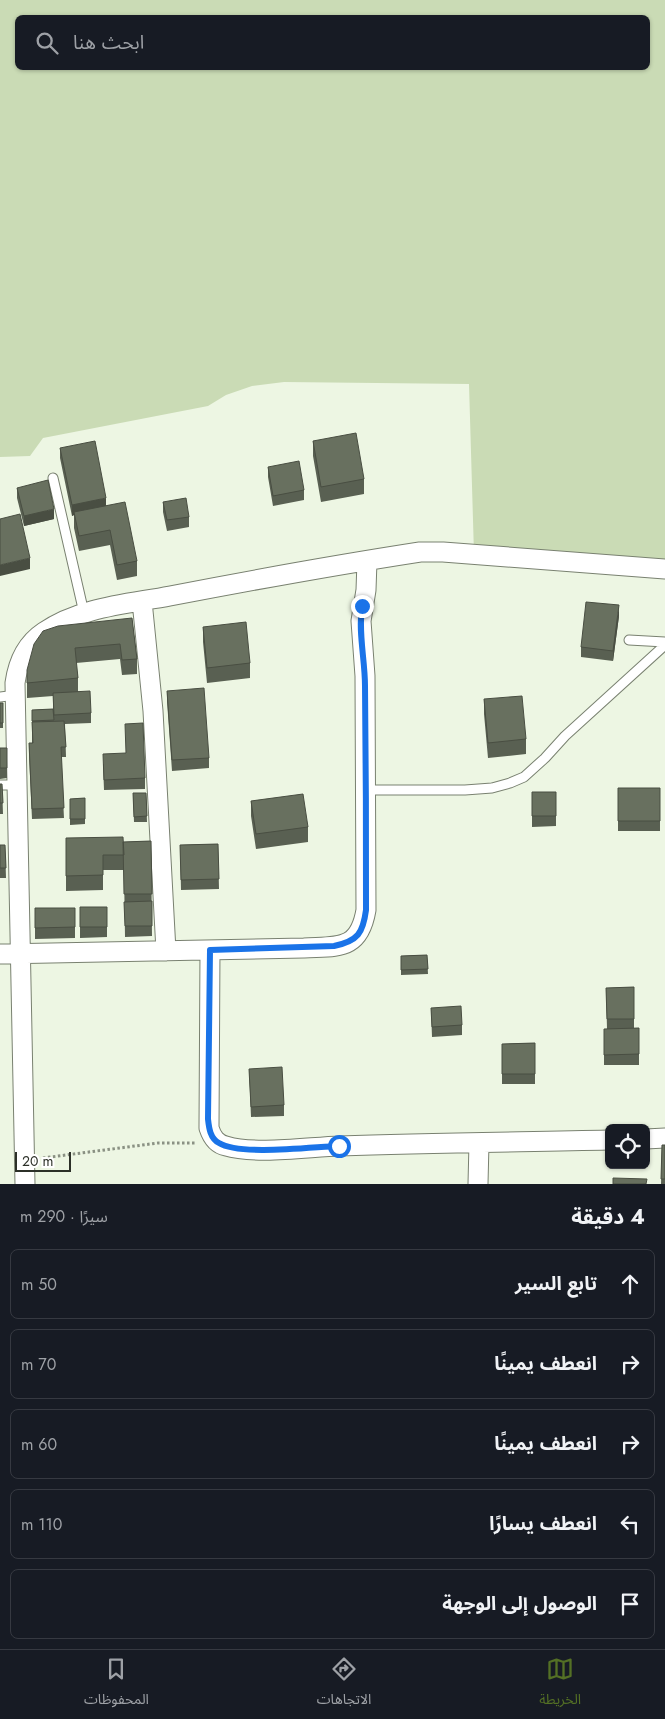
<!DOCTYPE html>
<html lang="ar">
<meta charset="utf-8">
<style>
:root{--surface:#171b24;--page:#242831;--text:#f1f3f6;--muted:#9ea1a6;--line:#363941;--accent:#547025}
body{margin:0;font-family:Jost,"Noto Sans Arabic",sans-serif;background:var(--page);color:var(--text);direction:rtl}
.controls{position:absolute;right:15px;bottom:15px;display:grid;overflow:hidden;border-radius:8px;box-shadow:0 1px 4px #0004}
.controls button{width:45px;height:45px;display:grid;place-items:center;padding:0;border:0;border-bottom:1px solid var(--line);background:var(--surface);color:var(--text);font:25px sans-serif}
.scale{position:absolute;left:15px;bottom:12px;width:56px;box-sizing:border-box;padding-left:5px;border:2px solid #2c3028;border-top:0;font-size:14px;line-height:18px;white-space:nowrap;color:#2c3028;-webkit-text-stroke:4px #fff;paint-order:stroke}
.stop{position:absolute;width:15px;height:15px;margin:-11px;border:4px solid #1a73e8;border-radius:50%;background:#fff}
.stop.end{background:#1a73e8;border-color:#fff;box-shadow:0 1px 5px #0008}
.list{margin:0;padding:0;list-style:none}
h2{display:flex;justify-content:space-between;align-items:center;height:65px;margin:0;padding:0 20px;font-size:21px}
h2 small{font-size:16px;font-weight:400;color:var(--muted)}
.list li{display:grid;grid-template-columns:32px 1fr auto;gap:15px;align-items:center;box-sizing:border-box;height:70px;margin:0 10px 10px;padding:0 10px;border:1px solid var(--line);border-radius:8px}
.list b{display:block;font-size:19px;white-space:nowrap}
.list em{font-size:16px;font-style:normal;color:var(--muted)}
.icon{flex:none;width:28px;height:28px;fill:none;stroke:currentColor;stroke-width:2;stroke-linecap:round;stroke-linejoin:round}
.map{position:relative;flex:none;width:665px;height:1184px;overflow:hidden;direction:ltr}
.search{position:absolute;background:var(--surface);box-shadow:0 1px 4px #0004;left:15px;right:15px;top:15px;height:55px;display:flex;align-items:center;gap:12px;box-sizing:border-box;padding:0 18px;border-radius:8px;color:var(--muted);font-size:19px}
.sheet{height:465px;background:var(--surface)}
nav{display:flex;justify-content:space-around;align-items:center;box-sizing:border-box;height:70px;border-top:1px solid var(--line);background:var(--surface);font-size:14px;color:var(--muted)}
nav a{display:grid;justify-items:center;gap:2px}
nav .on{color:var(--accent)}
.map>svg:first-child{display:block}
.green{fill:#cadbb5;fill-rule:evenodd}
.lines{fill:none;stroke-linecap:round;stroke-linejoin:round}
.service-casing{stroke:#798170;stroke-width:11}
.minor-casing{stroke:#798170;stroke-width:21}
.path{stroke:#8a9183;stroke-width:3;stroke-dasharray:2.5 2.5;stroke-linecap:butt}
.service{stroke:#fff;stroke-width:9}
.minor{stroke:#fff;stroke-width:19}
.wall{fill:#596052}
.shaded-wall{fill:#494e42}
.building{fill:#68705f;stroke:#494e42}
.route{stroke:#1a73e8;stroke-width:6}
</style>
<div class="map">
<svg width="665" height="1184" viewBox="0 0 665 1184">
<rect width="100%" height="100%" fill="#edf6e3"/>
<path class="green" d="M0 0H665V569L474 554 469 384 284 382 252 386 226 395 208 406 43 438 30 456 0 457ZM18 18H648V68H18Z"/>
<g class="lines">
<defs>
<path id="service" d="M53 478 84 613
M629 640 665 642
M0 697 16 695
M0 785H17
M366 790H465L492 788 510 783 524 777 545 758 565 736 665 645"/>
<path id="minor" d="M142 601 153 711 166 951
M210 950 209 1128C212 1137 216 1144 226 1146 256 1155 308 1147 340 1146 429 1143 519 1142 609 1140
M0 954 304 948C338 946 359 951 366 910L365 676 361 621 366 590 367 561
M646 1139 665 1138
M25 1184 15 683C18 662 26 644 44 632 80 607 128 604 170 596 253 580 336 565 420 552H443L665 569
M478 1184 479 1143"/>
</defs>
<use href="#service" class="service-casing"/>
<use href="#minor" class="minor-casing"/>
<path class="path" d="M43 1158 158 1143H196"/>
<use href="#service" class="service"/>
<use href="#minor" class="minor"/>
</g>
<path class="wall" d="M313 441 364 479V494L321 502 313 456Z
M60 448 106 506 137 561V576L117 580 110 545 79 551 74 528V515L72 516 60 458Z
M268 467 304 490V500L273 506 268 477Z
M17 488 54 519 24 526 17 498Z
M163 502 189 517V527L167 531 163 512Z
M619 616 613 661 581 657V647Z
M132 618 137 659V674L122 675 120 659 76 663 78 678V691L91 713V723L65 724 66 757H61L64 818 32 819 29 754V743H32V710L53 709V696L27 698V670Z
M203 627 250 663V678L207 683 203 642Z
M167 691 209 758V768L172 771 167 701Z
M484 699 526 739V754L488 758 484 714Z
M0 703H3V728H0Z
M0 748H7V778L0 779Z
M103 764 145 778V789L104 790Z
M0 784H2L3 814H0Z
M618 788H660V831H618Z
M532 792H556V826L532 827Z
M133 793H146L147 822H134Z
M85 798V824L70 825V799Z
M251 801 308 827V842L256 849 251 816Z
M66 838 123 842 151 841 152 936 125 937 124 870H103V890L66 891Z
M218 844 219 889 181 890 180 845Z
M0 845H5L6 878H0Z
M80 907H107V937L80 938Z
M35 908H75V938L35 939Z
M427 955 428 974 401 975V956Z
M634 987V1028H639V1065H604V1029H607L606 988Z
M431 1008 462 1025V1035L432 1037Z
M535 1043V1084H502V1044Z
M249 1069 284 1105V1116L251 1117Z
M662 1145H665V1184H661Z"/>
<path class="shaded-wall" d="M106 498V509L74 512V515L72 516V505Z
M54 509V519L24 526V516Z
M30 558V569L0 576V565Z
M619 605V616L613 661V651Z"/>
<path class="building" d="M356 433 364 479 321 487 313 441Z
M95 441 106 498 72 505 60 448Z
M299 461 304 490 273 496 268 467Z
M48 480 54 509 24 516 17 488Z
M186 498 189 517 167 520 163 502Z
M125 502 137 561 117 565 110 530 79 536 74 512Z
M20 514 30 558 0 565V519Z
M586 602 619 605 613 651 581 647Z
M132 618 137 659 122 660 120 644 75 648 78 678 27 683V670L34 644 43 631 58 626Z
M246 622 250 663 207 668 203 627Z
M204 688 209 758 172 760 167 691Z
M90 691 91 713 54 715 53 693Z
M522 696 526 739 488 743 484 699Z
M0 703H3V723H0Z
M53 709 54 720 32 721V710Z
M64 721 66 747H61L64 808 32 809 29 743H33L32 722Z
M143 723 145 778 104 780 103 754 126 753 125 724Z
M0 748H7V768H0Z
M0 784H2L3 803H0Z
M618 788H660V821H618Z
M532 792H556V816H532Z
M133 793H146L147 816 134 817Z
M303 794 308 827 256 834 251 801Z
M85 798V819H70V799Z
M123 837 124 855H103V875L66 876V838Z
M151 841 152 894H124L123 842Z
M218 844 219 879 181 880 180 845Z
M0 845H5L6 868H0Z
M152 901V926H125L124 902Z
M80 907H107V927H80Z
M35 908H75V927L35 928Z
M427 955 428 969 401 970V956Z
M634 987V1019H607L606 988Z
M461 1006 462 1025 432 1027 431 1008Z
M639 1028V1054L604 1055V1029Z
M535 1043V1074H502V1044Z
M282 1067 284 1105 251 1107 249 1069Z
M662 1145H665V1179H661Z
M613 1178 647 1179 646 1184H613Z"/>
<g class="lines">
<path class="route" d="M339 1146C312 1147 240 1156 219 1143 210 1138 209 1128 208 1119L210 950 334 946C358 941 363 933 366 910 366 835 366 761 365 686 365 659 358 633 362 606"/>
</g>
</svg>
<div class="controls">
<button><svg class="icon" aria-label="locate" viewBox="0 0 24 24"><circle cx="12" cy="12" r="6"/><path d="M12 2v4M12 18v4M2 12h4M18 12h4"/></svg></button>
</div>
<div class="scale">20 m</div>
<div class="stop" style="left:339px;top:1146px"></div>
<div class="stop end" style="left:362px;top:606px"></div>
<div class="search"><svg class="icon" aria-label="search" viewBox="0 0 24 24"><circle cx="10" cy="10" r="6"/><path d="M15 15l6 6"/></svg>ابحث هنا</div>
</div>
<section class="sheet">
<h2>4 دقيقة<small>سيرًا · 290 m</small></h2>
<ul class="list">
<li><svg class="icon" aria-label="ahead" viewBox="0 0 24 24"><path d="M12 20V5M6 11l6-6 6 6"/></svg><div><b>تابع السير</b></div><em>50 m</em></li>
<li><svg class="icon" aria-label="right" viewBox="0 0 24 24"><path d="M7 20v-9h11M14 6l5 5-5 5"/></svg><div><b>انعطف يمينًا</b></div><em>70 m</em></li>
<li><svg class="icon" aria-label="right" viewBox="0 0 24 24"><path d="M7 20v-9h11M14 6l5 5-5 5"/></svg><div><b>انعطف يمينًا</b></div><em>60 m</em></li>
<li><svg class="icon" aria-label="left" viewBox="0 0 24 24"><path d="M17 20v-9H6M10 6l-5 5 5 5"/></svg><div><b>انعطف يسارًا</b></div><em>110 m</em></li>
<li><svg class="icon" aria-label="arrive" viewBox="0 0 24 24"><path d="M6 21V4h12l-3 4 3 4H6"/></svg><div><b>الوصول إلى الوجهة</b></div></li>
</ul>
</section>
<nav>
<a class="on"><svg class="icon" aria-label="map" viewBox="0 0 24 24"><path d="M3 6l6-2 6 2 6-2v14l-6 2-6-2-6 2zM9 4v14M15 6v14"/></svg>الخريطة</a>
<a><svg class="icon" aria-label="directions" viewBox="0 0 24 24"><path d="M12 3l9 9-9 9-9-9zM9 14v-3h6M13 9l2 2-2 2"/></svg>الاتجاهات</a>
<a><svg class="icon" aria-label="saved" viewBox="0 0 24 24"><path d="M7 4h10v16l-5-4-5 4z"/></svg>المحفوظات</a>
</nav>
